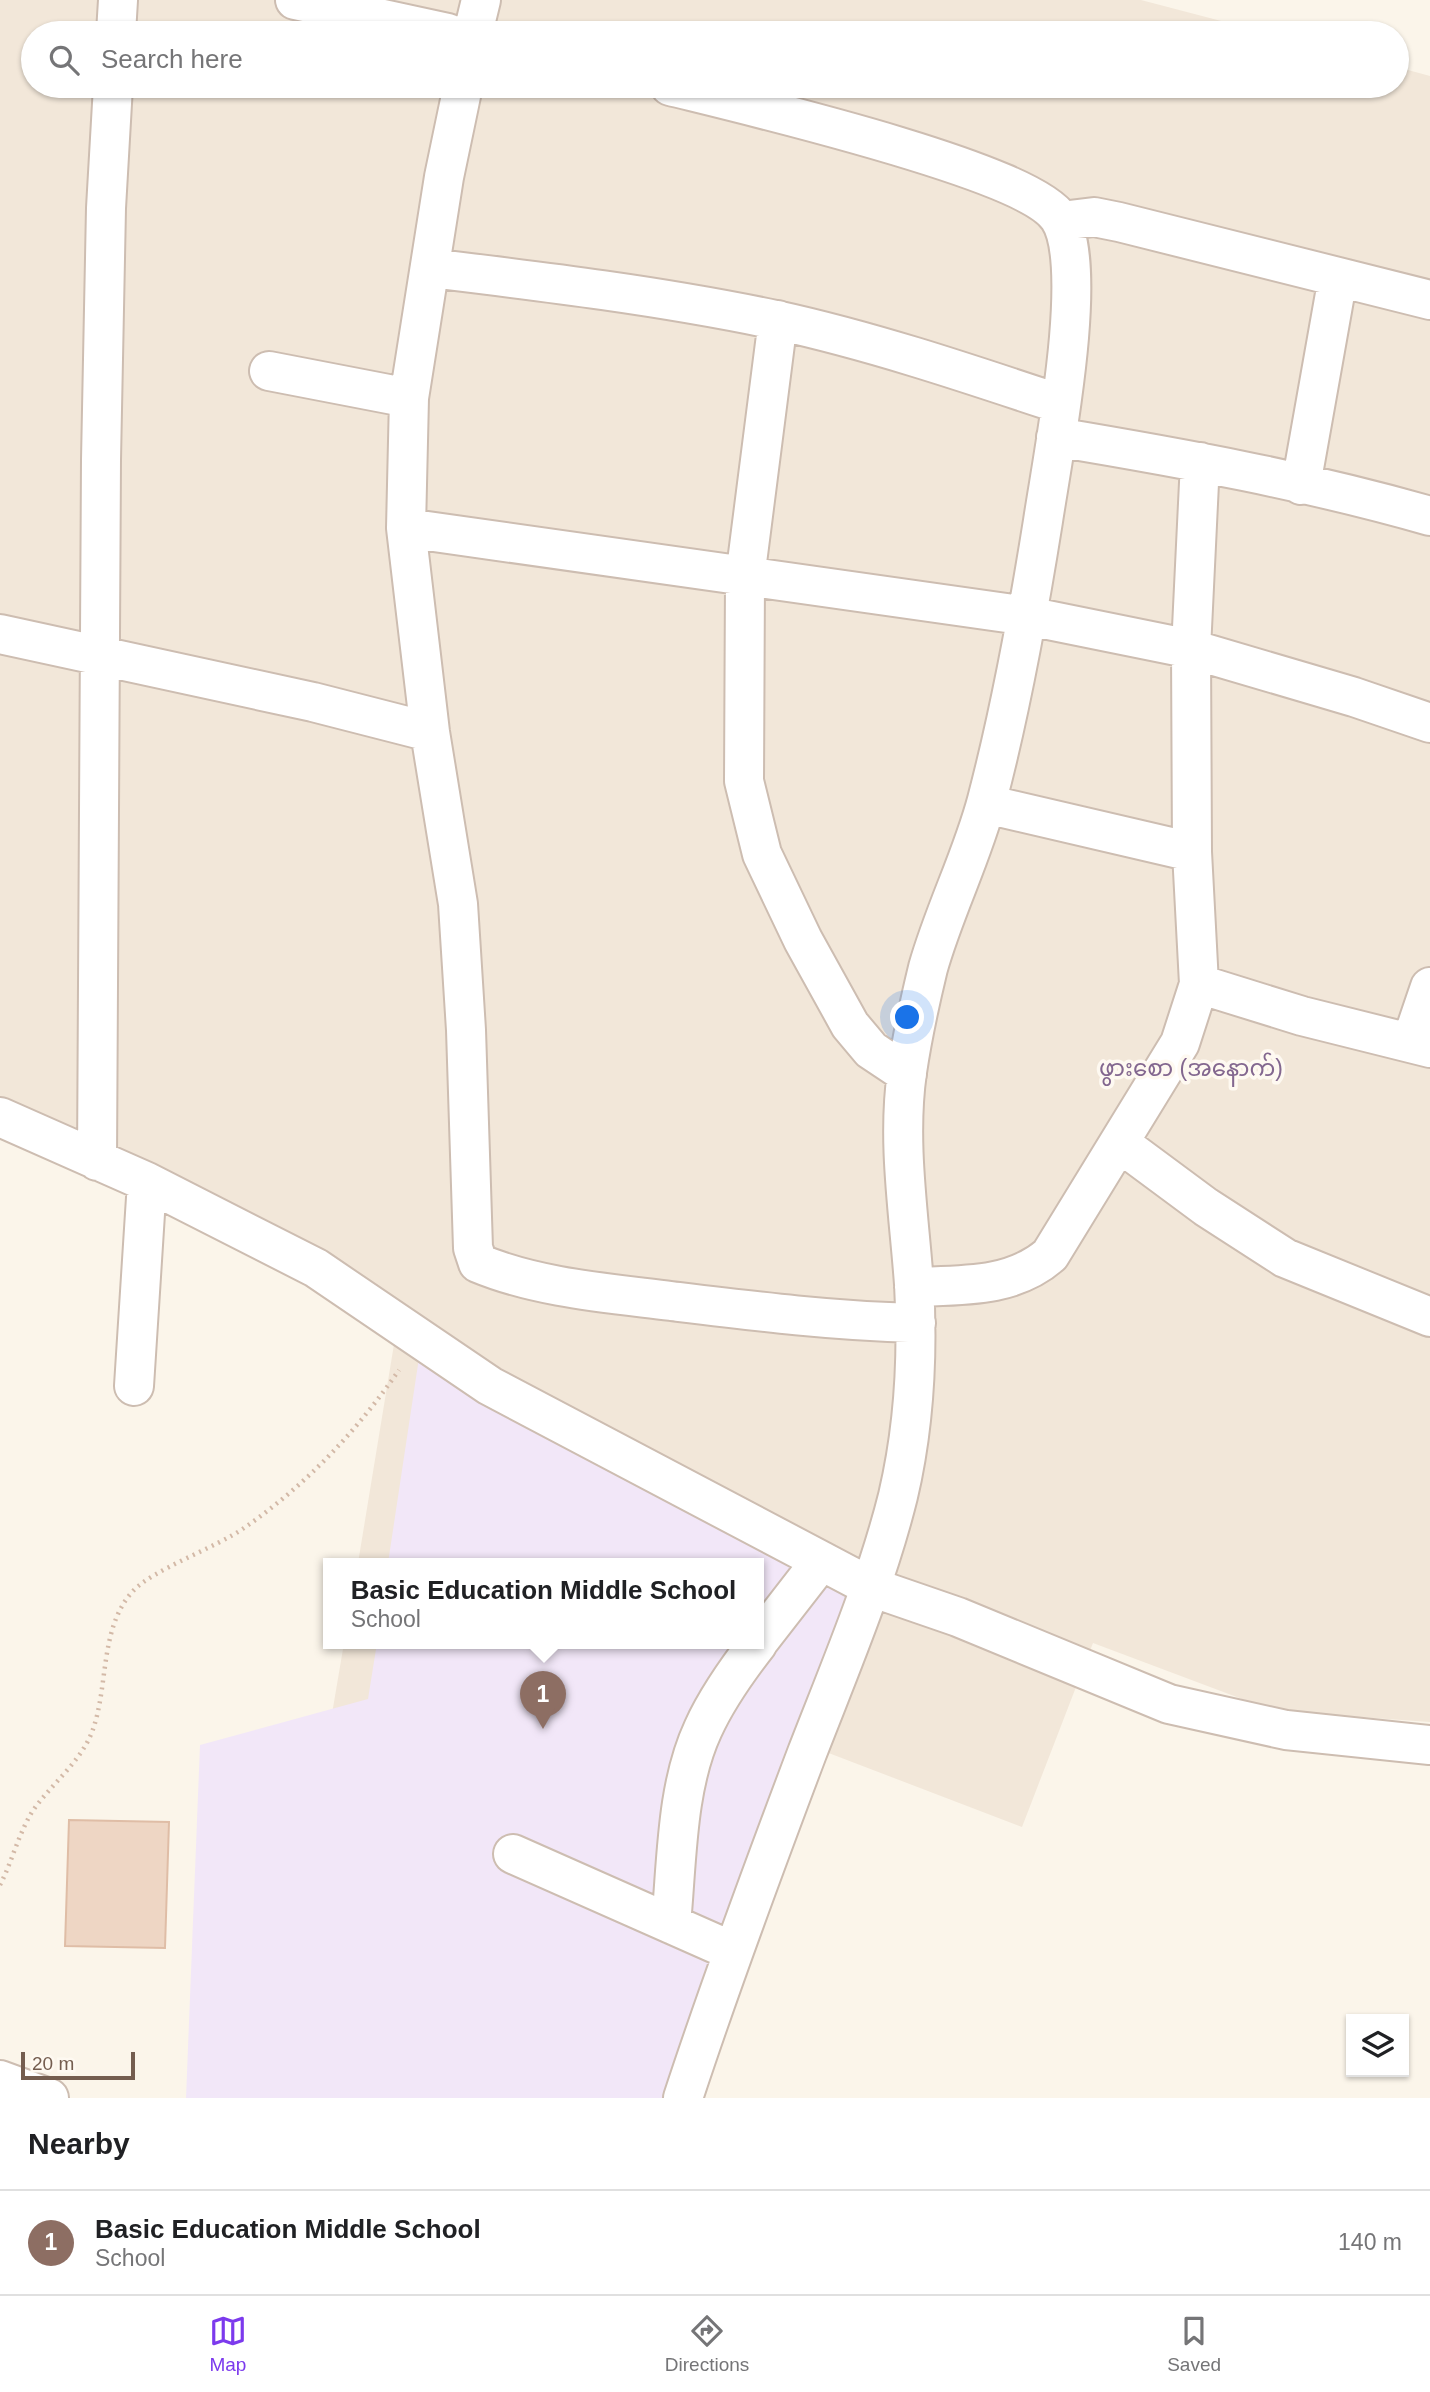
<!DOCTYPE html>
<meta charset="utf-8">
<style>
:root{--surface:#fff;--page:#f6f6f6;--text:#202124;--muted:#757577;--line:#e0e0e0;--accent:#7c3aed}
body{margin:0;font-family:Helvetica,"Noto Sans Myanmar",sans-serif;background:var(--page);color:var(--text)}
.controls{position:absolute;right:21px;bottom:21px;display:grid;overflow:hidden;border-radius:0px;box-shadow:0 2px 5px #0004}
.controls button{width:63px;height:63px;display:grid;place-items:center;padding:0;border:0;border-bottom:2px solid var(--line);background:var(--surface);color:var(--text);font:35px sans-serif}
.scale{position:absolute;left:21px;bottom:18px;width:114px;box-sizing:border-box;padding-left:7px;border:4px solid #745d4f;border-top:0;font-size:19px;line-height:24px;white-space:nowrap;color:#745d4f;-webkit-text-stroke:5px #fef9f1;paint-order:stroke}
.you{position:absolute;left:908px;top:1018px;width:24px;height:24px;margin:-18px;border:5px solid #fff;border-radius:50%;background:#1a73e8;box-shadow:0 0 0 10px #1a73e833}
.badge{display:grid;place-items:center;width:46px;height:46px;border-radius:50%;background:var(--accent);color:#fff;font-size:23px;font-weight:700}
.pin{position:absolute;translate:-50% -58px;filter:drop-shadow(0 2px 4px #0008)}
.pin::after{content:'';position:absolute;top:37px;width:24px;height:21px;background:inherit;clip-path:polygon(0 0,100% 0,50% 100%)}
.popup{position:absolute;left:323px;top:1558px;width:441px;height:91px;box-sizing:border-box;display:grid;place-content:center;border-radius:0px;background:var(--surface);filter:drop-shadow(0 2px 5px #0005);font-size:23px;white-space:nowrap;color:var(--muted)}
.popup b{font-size:26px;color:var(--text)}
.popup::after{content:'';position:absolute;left:50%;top:100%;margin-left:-14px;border:14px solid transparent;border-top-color:var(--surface)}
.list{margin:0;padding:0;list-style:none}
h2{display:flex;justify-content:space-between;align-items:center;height:91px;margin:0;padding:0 28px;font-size:30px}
h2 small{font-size:23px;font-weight:400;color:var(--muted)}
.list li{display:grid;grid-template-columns:46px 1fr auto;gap:21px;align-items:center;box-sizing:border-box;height:105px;padding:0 28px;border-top:2px solid var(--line)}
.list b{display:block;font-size:26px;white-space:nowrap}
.list p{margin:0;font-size:23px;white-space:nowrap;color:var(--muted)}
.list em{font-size:23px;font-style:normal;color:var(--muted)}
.icon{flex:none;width:38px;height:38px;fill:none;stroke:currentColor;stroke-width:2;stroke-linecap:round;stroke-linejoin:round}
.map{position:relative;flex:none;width:1430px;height:2098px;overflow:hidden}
.search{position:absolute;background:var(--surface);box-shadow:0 2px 5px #0004;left:21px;right:21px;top:21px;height:77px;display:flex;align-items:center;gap:18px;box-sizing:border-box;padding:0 24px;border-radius:38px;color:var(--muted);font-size:26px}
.sheet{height:196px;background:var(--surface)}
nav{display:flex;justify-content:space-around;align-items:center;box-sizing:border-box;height:98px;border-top:2px solid var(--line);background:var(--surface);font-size:19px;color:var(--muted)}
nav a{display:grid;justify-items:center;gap:4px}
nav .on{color:var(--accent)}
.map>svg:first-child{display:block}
.residential{fill:#f2e7d9}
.education{fill:#f2e7f8}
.building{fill:#eed6c4;stroke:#dfbda6;stroke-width:2}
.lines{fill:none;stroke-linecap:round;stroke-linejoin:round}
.minor-casing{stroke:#cdbdb1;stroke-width:42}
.path{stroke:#d3b9a7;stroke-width:4.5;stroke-dasharray:2 5;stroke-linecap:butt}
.minor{stroke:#fff;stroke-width:38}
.labels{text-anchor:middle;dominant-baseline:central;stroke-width:7;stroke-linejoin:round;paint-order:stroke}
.quarter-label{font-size:23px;fill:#83678f;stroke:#fef9f1}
</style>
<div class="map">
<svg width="1430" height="2098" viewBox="0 0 1430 2098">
<rect width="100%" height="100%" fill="#fbf5ea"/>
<path class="residential" d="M0 0H1141L1267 33H33V86H1397V67L1430 76V1722L1274 1711 1093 1643 1022 1827 792 1739 313 2098 270 2080 344 1643H758V1563H358L398 1320 0 1101Z"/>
<path class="education" d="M422 1338 871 1587 681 2098H186L200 1745 368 1699 377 1643H758V1563H388Z"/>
<path class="building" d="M69 1820 169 1822 165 1948 65 1946Z"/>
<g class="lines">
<defs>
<path id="minor" d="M295 0 448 33
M116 33 118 0
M473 33 481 0
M463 86 444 177 409 398 406 528 430 732 458 904 466 1030 473 1248 478 1263C538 1288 607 1293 671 1301 753 1311 833 1321 916 1323
M670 86C738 103 1027 170 1059 218 1091 265 1052 460 1043 521 1028 615 1011 709 987 800 972 857 944 911 928 968 920 1001 912 1038 907 1072 897 1142 909 1214 914 1284 918 1354 914 1428 898 1496 876 1584 840 1668 807 1753 764 1867 721 1982 683 2098
M1061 221 1094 217 1119 222 1430 300
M430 268C546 282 662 296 776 320 872 341 967 373 1060 404
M778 320 745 578 744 781 762 854 803 940 850 1025 871 1050 907 1074
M269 371 409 398
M1056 437C1182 458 1308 481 1430 516
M1301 485 1338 277
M406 528 1028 616 1191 649 1354 697 1430 723
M0 634 313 702 430 732
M986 804 1192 852
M1199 984 1302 1016 1430 1048
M1411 1043 1430 987
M0 1117 147 1182 316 1268 490 1386 871 1587 958 1617 1169 1704 1286 1730 1430 1745
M1121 1144 1206 1207 1285 1258 1430 1317
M97 1161 101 460 106 208 113 86
M914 1287C962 1285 1012 1288 1050 1255L1180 1043 1199 984 1192 852 1191 649 1200 462
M134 1386 147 1182
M758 1642 821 1561
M513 1854 732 1951
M671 1924C677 1861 676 1787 703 1729 717 1698 737 1670 758 1643
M0 2080 49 2098"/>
</defs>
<use href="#minor" class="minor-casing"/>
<path class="path" d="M0 1885C12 1862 18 1835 32 1812 50 1785 80 1763 92 1732 109 1687 99 1628 133 1591 152 1570 217 1547 244 1528 305 1486 357 1431 399 1370"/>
<use href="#minor" class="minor"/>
</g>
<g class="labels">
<g class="quarter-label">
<text x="1191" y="1068">ဖွားစော (အနောက်)</text>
</g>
</g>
</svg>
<div class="controls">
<button><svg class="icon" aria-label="layers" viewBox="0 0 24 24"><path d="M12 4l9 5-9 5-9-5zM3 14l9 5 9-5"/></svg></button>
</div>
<div class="scale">20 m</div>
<div class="you"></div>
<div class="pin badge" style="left:543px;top:1729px;background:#8d6e63">1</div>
<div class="popup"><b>Basic Education Middle School</b>School</div>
<div class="search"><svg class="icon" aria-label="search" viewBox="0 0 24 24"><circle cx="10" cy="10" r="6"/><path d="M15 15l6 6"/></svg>Search here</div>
</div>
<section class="sheet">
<h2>Nearby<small></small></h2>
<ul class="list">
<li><span class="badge" style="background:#8d6e63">1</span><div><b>Basic Education Middle School</b><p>School</p></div><em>140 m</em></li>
</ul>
</section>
<nav>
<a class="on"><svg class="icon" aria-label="map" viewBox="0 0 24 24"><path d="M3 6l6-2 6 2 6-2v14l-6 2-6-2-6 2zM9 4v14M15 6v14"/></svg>Map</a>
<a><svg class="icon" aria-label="directions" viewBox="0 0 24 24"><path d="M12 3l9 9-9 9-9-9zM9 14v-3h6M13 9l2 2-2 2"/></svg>Directions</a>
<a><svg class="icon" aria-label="saved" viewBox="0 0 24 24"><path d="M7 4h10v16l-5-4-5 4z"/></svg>Saved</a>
</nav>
